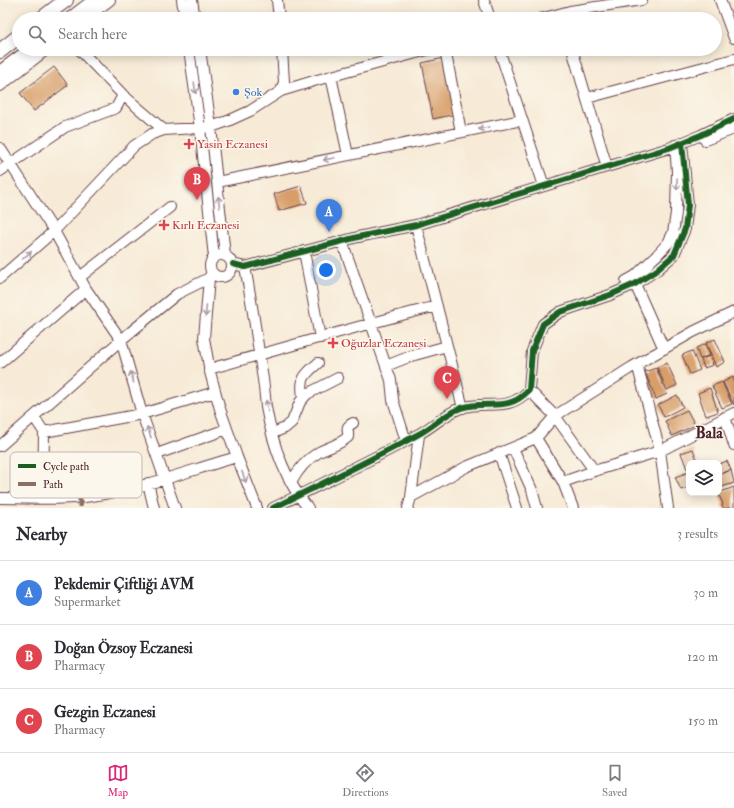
<!DOCTYPE html>
<meta charset="utf-8">
<style>
:root{--surface:#fff;--page:#f7f7f7;--text:#2b2b33;--muted:#7c7c81;--line:#e1e1e2;--accent:#db2777}
body{margin:0;font-family:"IM FELL Double Pica",serif;background:var(--page);color:var(--text)}
.controls{position:absolute;right:12px;bottom:12px;display:grid;overflow:hidden;border-radius:8px;box-shadow:0 2px 10px #0003}
.controls button{width:36px;height:36px;display:grid;place-items:center;padding:0;border:0;border-bottom:1px solid var(--line);background:var(--surface);color:var(--text);font:20px sans-serif}
.you{position:absolute;left:326px;top:270px;width:14px;height:14px;margin:-10px;border:3px solid #fff;border-radius:50%;background:#1a73e8;box-shadow:0 0 0 6px #1a73e833}
.badge{display:grid;place-items:center;width:26px;height:26px;border-radius:50%;background:var(--accent);color:#fff;font-size:13px;font-weight:700}
.pin{position:absolute;translate:-50% -33px;filter:drop-shadow(0 1px 2px #0008)}
.pin::after{content:'';position:absolute;top:21px;width:14px;height:12px;background:inherit;clip-path:polygon(0 0,100% 0,50% 100%)}
.list{margin:0;padding:0;list-style:none}
h2{display:flex;justify-content:space-between;align-items:center;height:52px;margin:0;padding:0 16px;font-size:17px}
h2 small{font-size:13px;font-weight:400;color:var(--muted)}
.list li{display:grid;grid-template-columns:26px 1fr auto;gap:12px;align-items:center;box-sizing:border-box;height:64px;padding:0 16px;border-top:1px solid var(--line)}
.list b{display:block;font-size:15px;white-space:nowrap}
.list p{margin:0;font-size:13px;white-space:nowrap;color:var(--muted)}
.list em{font-size:13px;font-style:normal;color:var(--muted)}
.icon{flex:none;width:22px;height:22px;fill:none;stroke:currentColor;stroke-width:2;stroke-linecap:round;stroke-linejoin:round}
.map{position:relative;flex:none;width:734px;height:508px;overflow:hidden}
.search{position:absolute;background:var(--surface);box-shadow:0 2px 10px #0003;left:12px;right:12px;top:12px;height:44px;display:flex;align-items:center;gap:10px;box-sizing:border-box;padding:0 14px;border-radius:22px;color:var(--muted);font-size:15px}
.sheet{height:244px;background:var(--surface)}
nav{display:flex;justify-content:space-around;align-items:center;box-sizing:border-box;height:56px;border-top:1px solid var(--line);background:var(--surface);font-size:11px;color:var(--muted)}
nav a{display:grid;justify-items:center;gap:2px}
nav .on{color:var(--accent)}
.map>svg:first-child{display:block}
.building{fill:#d89e69}
.lines{fill:none;stroke-linecap:round;stroke-linejoin:round}
.minor-casing{stroke:#643d45;stroke-width:12}
.highway-casing{stroke:#643d45;stroke-width:16}
.minor{stroke:#fff;stroke-width:10}
.highway{stroke:#fff;stroke-width:14}
.quiet{stroke:#8d6e63;stroke-width:5;stroke-dasharray:10 5;stroke-linecap:butt}
.cycleway-casing{stroke:#fbf7ec;stroke-width:8}
.cycleway{stroke:#1b5e20;stroke-width:6}
.oneway{stroke:#ae9aa0}
.shop-dot{fill:#3f7fe0;stroke:#fbf7ec;stroke-width:1.5}
.health-dot{fill:#e0444e;stroke:#fbf7ec;stroke-width:1.5}
.labels{text-anchor:middle;dominant-baseline:central;stroke-width:3;stroke-linejoin:round;paint-order:stroke}
.shop-label{font-size:12px;fill:#366cbe;stroke:#fbf7ec;text-anchor:start}
.health-label{font-size:12px;fill:#be3a42;stroke:#fbf7ec;text-anchor:start}
.district-label{font-size:16px;font-weight:bold;fill:#4a1f2b;stroke:#fbf7ec}
.key{fill:#fbf7ec;stroke:#c6b6b2;stroke-width:1}
.key-label{font-size:11px;fill:#4a1f2b}
</style>
<div class="map">
<svg width="734" height="508" viewBox="0 0 734 508">
<rect width="100%" height="100%" fill="#fbf7ec"/>
<filter id="ink" filterUnits="userSpaceOnUse"><feTurbulence type="fractalNoise" baseFrequency=".025" numOctaves="2"/><feDisplacementMap in="SourceGraphic" scale="8" xChannelSelector="R" yChannelSelector="G"/><feConvolveMatrix kernelMatrix="1 2 1 2 8 2 1 2 1" color-interpolation-filters="sRGB"/></filter>
<filter id="wash" filterUnits="userSpaceOnUse"><feTurbulence type="fractalNoise" baseFrequency=".012" numOctaves="4" result="noise"/><feDisplacementMap in="SourceGraphic" scale="16" xChannelSelector="R" yChannelSelector="G"/><feGaussianBlur stdDeviation="0.9" result="paint"/><feColorMatrix in="noise" values="0 0 0 0 0 0 0 0 0 0 0 0 0 0 0 0 0 1.4 0 .05"/><feComposite in="paint" operator="in"/></filter>
<g filter="url(#wash)">
<rect width="100%" height="100%" fill="#f7ead6"/>
<g id="blocks">
<path class="building" d="M444 58 456 114 433 119 422 63Z
M54 67 68 85 34 111 20 93Z
M301 186 307 203 279 211 274 194Z
M715 339 725 362 716 367 706 343Z
M705 344 710 355 700 359 696 348Z
M692 351 700 370 690 374 682 355Z
M710 356 713 365 704 368 701 359Z
M667 363 677 385 667 390 657 367Z
M656 368 667 394 656 399 645 372Z
M733 377 734 380V405L723 382Z
M722 382 732 404 722 408 712 386Z
M710 388 718 412 706 416 698 393Z
M677 395 683 407 664 417 658 405Z
M687 410 695 425 672 436 665 421Z
M693 449 698 463H689V469H687L681 453Z
M727 461 731 470 719 474V464Z
M731 470 734 483 722 487 721 486 719 487V475Z
M689 472V487L681 490 675 477Z
M734 487V508H723L722 505 723 504 718 493Z"/>
</g>
</g>
<g filter="url(#ink)">
<use href="#blocks" fill-opacity="0" stroke="#643d45" stroke-width="1"/>
<g class="lines">
<defs>
<path id="minor" d="M182 0 185 19
M192 0 195 19
M277 0 279 19
M484 0 490 19
M720 0 734 38
M85 19 110 0
M540 19 570 11 642 0
M79 49 123 95 164 130
M189 49 200 128 214 257
M200 49 211 127 225 255
M445 49 461 132
M499 49 544 186
M572 49 607 167
M331 76 348 155
M0 86 47 49
M281 91 284 82 282 49
M587 98 734 59
M705 140 734 129
M0 148 54 231 86 289 121 340 142 414 175 508
M0 171 65 127 116 108 123 95
M217 182 522 120
M416 225 463 408
M342 241 386 366 391 380 393 400 406 441
M304 251 320 338
M210 266a11 11 0 1 1 22 0a11 11 0 1 1-22 0Z
M233 264 245 267 358 237 416 225 669 148 701 135 734 119
M245 267C252 302 257 338 262 373 264 384 265 396 266 407 272 442 285 480 308 508
M211 274 209 278 204 338 210 372 220 409 237 457 257 508
M80 277 170 207
M0 278 54 231 134 146 152 134 164 130 211 127 228 121 250 111 281 91 317 80 431 49
M626 281 635 276 656 256 668 243 673 233 676 213 677 171 675 145
M635 284 664 349
M0 363 86 289
M637 364 660 451 668 508
M386 366 411 356 447 346
M209 369C285 348 360 325 437 306
M529 390 555 416 591 466 594 471
M303 397C300 378 304 375 318 363
M34 417 44 432 43 498
M725 417 734 445
M44 432 142 414 215 392
M273 433 285 428 292 422 300 402 307 394 338 378
M536 438 563 482 573 508
M0 446 121 340 177 294 209 278
M513 448 532 490 537 508
M499 453 517 508
M157 454 227 429
M563 482 594 471 660 451 734 413
M148 483 154 508
M291 483C298 469 306 460 319 452 329 447 339 445 348 437 349 429 344 428 353 423
M411 497 466 467 536 438 555 416 632 367 693 332 734 312
M0 498C24 498 49 500 74 498 128 494 184 472 237 457
M273 508C321 484 370 461 417 435 433 427 444 414 461 408 487 399 507 414 529 390L532 351 543 324 560 312 610 295 635 284 657 270 674 255 685 229 688 205 682 143
M408 508 411 497 419 435"/>
<path id="highway" d="M41 19 66 0
M71 19 96 0
M0 51 19 36
M0 73 32 49"/>
</defs>
<use href="#minor" class="minor-casing"/>
<use href="#highway" class="highway-casing"/>
<use href="#minor" class="minor"/>
<use href="#highway" class="highway"/>
<path class="quiet" d="M80 497V508"/>
<defs>
<path id="cycleway" d="M233 264 245 267 358 237 416 225 669 148 701 135 734 119
M273 508C321 484 370 461 417 435 433 427 444 414 461 408 487 399 507 414 529 390L532 351 543 324 560 312 610 295 635 284 657 270 674 255 685 229 688 205 682 143"/>
</defs>
<use href="#cycleway" class="cycleway-casing"/>
<use href="#cycleway" class="cycleway"/>
</g>
<defs><path id="oneway-shaft" d="M-6 0H5M1.5-3L5.5 0L1.5 3" fill="none" stroke-width="1.6" stroke-linecap="round" stroke-linejoin="round"/></defs>
<g class="oneway">
<use href="#oneway-shaft" transform="translate(195 88) rotate(82)"/>
<use href="#oneway-shaft" transform="translate(484 128) rotate(168)"/>
<use href="#oneway-shaft" transform="translate(329 159) rotate(168)"/>
<use href="#oneway-shaft" transform="translate(677 184) rotate(91)"/>
<use href="#oneway-shaft" transform="translate(219 202) rotate(-96)"/>
<use href="#oneway-shaft" transform="translate(27 255) rotate(-42)"/>
<use href="#oneway-shaft" transform="translate(206 311) rotate(95)"/>
<use href="#oneway-shaft" transform="translate(132 377) rotate(-106)"/>
<use href="#oneway-shaft" transform="translate(267 406) rotate(-99)"/>
<use href="#oneway-shaft" transform="translate(149 432) rotate(-110)"/>
<use href="#oneway-shaft" transform="translate(244 477) rotate(69)"/>
</g>
</g>
<circle class="shop-dot" cx="236" cy="92" r="4"/>
<g class="health-dot">
<path d="M187 138h4v4h4v4h-4v4h-4v-4h-4v-4h4z"/>
<path d="M162 219h4v4h4v4h-4v4h-4v-4h-4v-4h4z"/>
<path d="M331 337h4v4h4v4h-4v4h-4v-4h-4v-4h4z"/>
</g>
<g class="labels">
<g class="shop-label">
<text x="244" y="92">Şok</text>
</g>
<g class="health-label">
<text x="197" y="144">Yasin Eczanesi</text>
<text x="172" y="225">Kırlı Eczanesi</text>
<text x="341" y="343">Oğuzlar Eczanesi</text>
</g>
<g class="district-label">
<text x="709" y="433">Bala</text>
</g>
</g>
<rect x="10" y="452" width="132" height="46" rx="6" class="key"/>
<rect x="18" y="464" width="18" height="4" fill="#1b5e20"/>
<rect x="18" y="482" width="18" height="4" fill="#8d6e63"/>
<g class="key-label">
<text x="43" y="470">Cycle path</text>
<text x="43" y="488">Path</text>
</g>
</svg>
<div class="controls">
<button><svg class="icon" aria-label="layers" viewBox="0 0 24 24"><path d="M12 4l9 5-9 5-9-5zM3 14l9 5 9-5"/></svg></button>
</div>
<div class="you"></div>
<div class="pin badge" style="left:329px;top:232px;background:#3f7fe0">A</div>
<div class="pin badge" style="left:197px;top:200px;background:#e0444e">B</div>
<div class="pin badge" style="left:447px;top:399px;background:#e0444e">C</div>
<div class="search"><svg class="icon" aria-label="search" viewBox="0 0 24 24"><circle cx="10" cy="10" r="6"/><path d="M15 15l6 6"/></svg>Search here</div>
</div>
<section class="sheet">
<h2>Nearby<small>3 results</small></h2>
<ul class="list">
<li><span class="badge" style="background:#3f7fe0">A</span><div><b>Pekdemir Çiftliği AVM</b><p>Supermarket</p></div><em>30 m</em></li>
<li><span class="badge" style="background:#e0444e">B</span><div><b>Doğan Özsoy Eczanesi</b><p>Pharmacy</p></div><em>120 m</em></li>
<li><span class="badge" style="background:#e0444e">C</span><div><b>Gezgin Eczanesi</b><p>Pharmacy</p></div><em>150 m</em></li>
</ul>
</section>
<nav>
<a class="on"><svg class="icon" aria-label="map" viewBox="0 0 24 24"><path d="M3 6l6-2 6 2 6-2v14l-6 2-6-2-6 2zM9 4v14M15 6v14"/></svg>Map</a>
<a><svg class="icon" aria-label="directions" viewBox="0 0 24 24"><path d="M12 3l9 9-9 9-9-9zM9 14v-3h6M13 9l2 2-2 2"/></svg>Directions</a>
<a><svg class="icon" aria-label="saved" viewBox="0 0 24 24"><path d="M7 4h10v16l-5-4-5 4z"/></svg>Saved</a>
</nav>
